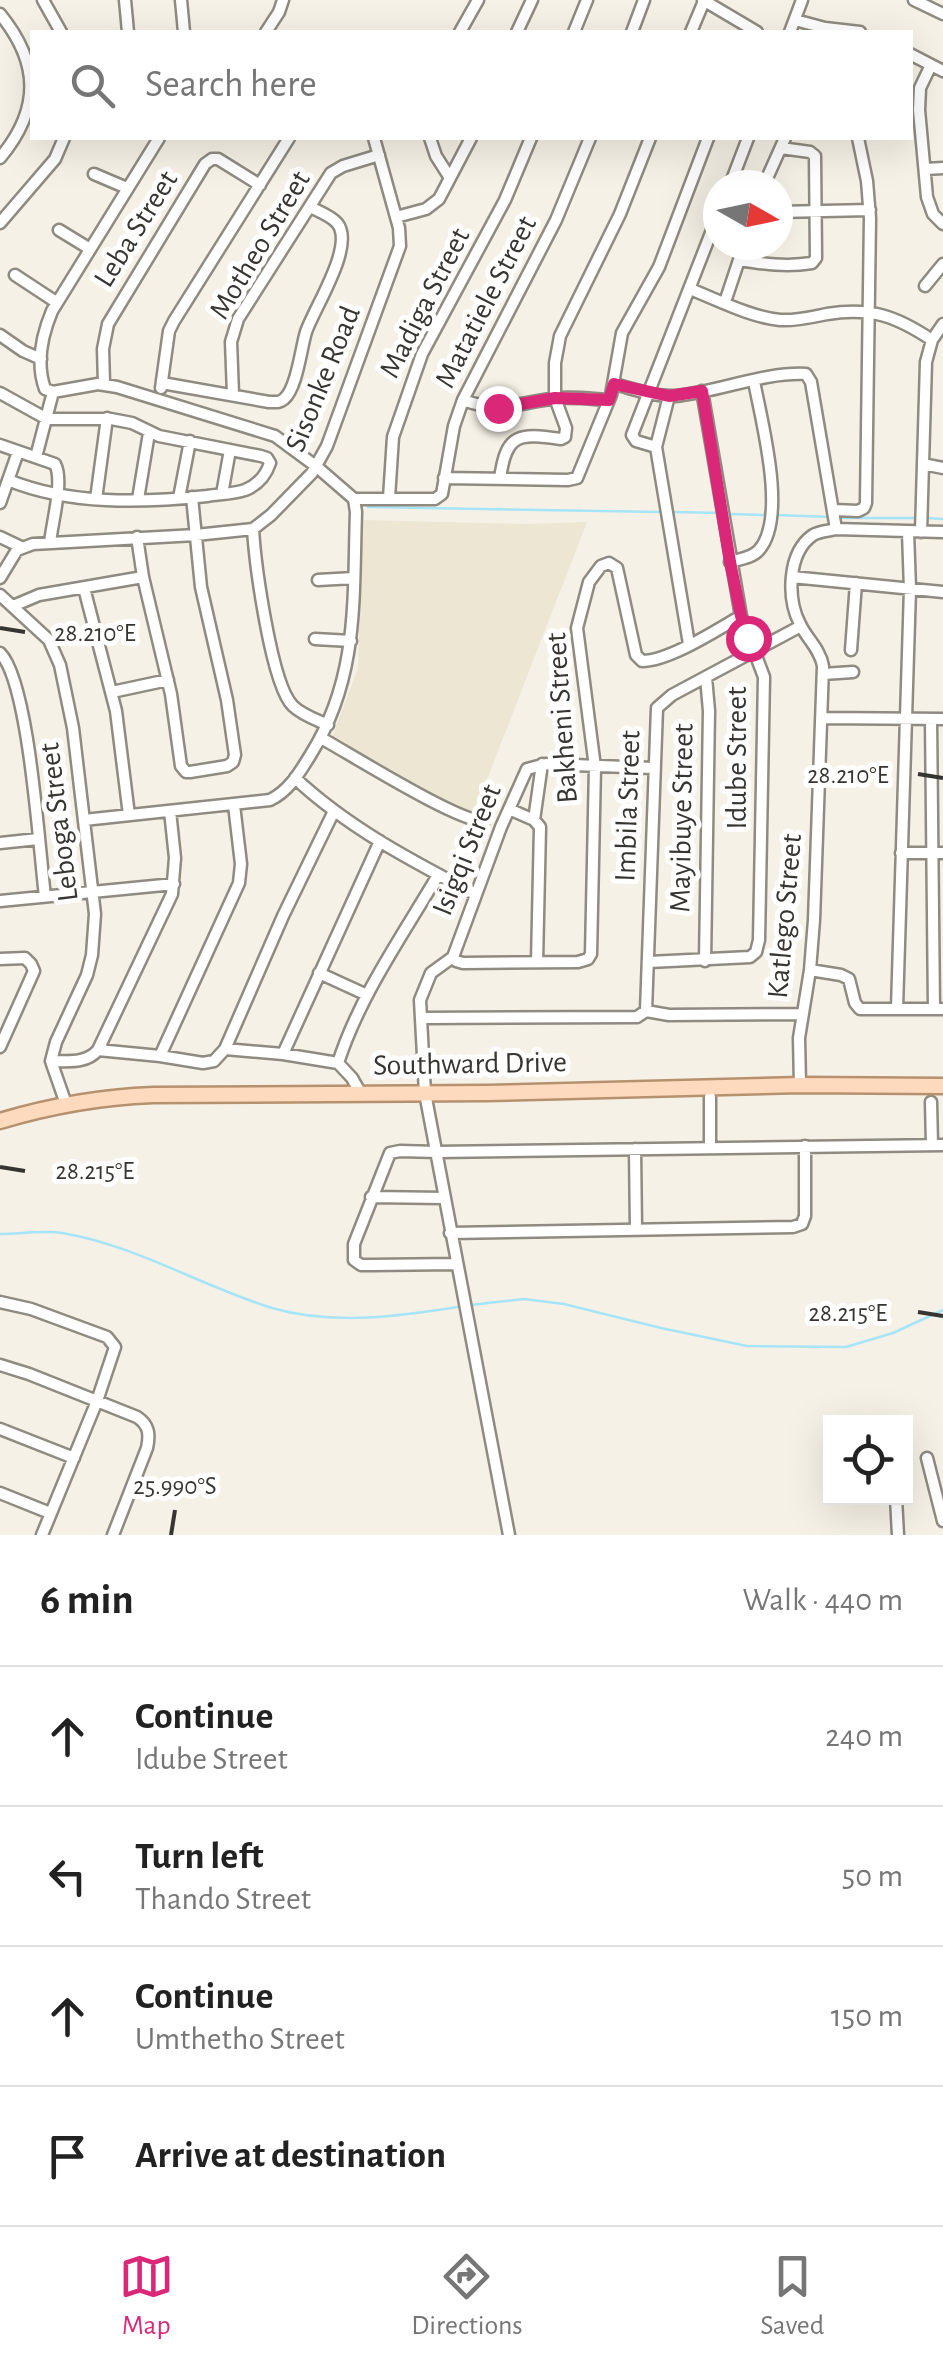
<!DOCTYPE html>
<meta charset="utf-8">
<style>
:root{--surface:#fff;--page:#f2f2f2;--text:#222;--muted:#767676;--line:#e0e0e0;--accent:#db2777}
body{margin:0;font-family:"Alegreya Sans",sans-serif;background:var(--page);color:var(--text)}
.controls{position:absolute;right:30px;bottom:30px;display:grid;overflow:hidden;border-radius:0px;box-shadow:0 10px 40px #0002}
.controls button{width:90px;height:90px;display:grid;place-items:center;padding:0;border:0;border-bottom:2px solid var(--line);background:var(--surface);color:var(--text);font:50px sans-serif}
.compass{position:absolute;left:703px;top:170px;width:90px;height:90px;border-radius:50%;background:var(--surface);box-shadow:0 10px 40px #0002;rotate:99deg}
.stop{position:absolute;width:30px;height:30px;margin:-22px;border:8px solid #db2777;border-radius:50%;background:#fff}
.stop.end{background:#db2777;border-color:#fff;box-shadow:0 2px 10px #0008}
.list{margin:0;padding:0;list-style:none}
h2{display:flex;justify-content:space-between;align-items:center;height:130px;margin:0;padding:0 40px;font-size:42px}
h2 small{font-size:32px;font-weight:400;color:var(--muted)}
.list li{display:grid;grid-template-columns:65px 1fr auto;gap:30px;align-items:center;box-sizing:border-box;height:140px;padding:0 40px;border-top:2px solid var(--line)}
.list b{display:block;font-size:38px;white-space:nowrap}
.list p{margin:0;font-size:32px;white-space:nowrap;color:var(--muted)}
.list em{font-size:32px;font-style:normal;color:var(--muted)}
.icon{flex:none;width:55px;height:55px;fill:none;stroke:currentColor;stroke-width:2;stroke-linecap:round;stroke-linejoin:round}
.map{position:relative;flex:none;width:943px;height:1535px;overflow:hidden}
.search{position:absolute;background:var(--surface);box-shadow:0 10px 40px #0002;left:30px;right:30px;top:30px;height:110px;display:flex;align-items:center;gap:25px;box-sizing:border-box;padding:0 35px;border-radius:0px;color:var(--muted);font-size:38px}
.sheet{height:690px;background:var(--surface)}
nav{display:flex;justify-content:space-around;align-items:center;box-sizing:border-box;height:140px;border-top:2px solid var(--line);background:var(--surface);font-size:28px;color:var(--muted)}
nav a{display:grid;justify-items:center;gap:5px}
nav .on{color:var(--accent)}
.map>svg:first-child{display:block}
.built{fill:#ece6d3}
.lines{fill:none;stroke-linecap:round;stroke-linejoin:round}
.stream{stroke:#a6e4f8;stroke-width:2.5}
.minor-casing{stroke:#8f8b80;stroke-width:15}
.major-casing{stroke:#b6916f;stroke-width:19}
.minor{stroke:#fff;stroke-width:10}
.major{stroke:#fddabd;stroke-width:14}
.route{stroke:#db2777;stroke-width:12}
.ticks{fill:none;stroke:#373531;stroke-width:4}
.labels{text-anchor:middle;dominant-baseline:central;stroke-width:10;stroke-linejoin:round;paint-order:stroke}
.street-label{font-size:30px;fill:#373531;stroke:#fff}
.ticks-label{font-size:25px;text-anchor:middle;fill:#373531;stroke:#fff;stroke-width:10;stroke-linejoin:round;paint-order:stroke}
</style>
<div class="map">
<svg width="943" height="1535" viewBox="0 0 943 1535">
<rect width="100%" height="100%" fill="#f6f1e6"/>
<path class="built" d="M362 520 525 524 587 522 474 813 467 814 332 737 358 668Z"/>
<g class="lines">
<path class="stream" d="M368 507 662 512
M670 512 722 513
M730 514 767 515
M775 515 832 517
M840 518H917
M925 518 943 519
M0 1234C20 1234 42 1230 62 1233 135 1245 201 1286 272 1308 334 1326 402 1316 464 1306
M471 1305 524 1299 564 1304 661 1328 747 1346 846 1347 893 1333 943 1310"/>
<defs>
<path id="minor" d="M43 0 61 32
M125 0 128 32
M181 0 184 32
M703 0 757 32
M914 0 943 14
M0 14C40 63 41 109 0 158
M795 20 825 28 860 32
M266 32 279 12 283 0
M460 32 478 0
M517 32 532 0
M574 32 587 0
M632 32 644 0
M691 32 704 1
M790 32 802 0
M910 54 943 71
M931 65 920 88 919 110 927 197 933 214 943 224
M159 138 52 311C42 335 36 364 45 389L53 392 98 384 117 387 275 436 317 467 354 499H435L442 494 454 426 463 400 556 220 590 138
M430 138 436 156 450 178
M926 169 943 168
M94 174 127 188
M730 185 748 138
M764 185 785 138
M778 212 870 210
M396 217 426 209 439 199 471 138
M0 223 55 159 64 138
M59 230 90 249
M739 260C764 264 787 267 812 263L816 258 815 156 810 152 781 148
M15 275 56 302
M925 286 943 264
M690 289C718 300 750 317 780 320 796 321 812 317 827 314 871 307 896 316 932 340
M725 302 744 245
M0 335 23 351 41 359
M162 383 269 402C276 402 279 403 284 399 297 388 301 348 306 332 314 308 356 245 337 223 331 216 318 211 310 207
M104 384 103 349 108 324 205 164 212 159H218L260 185
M614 384C634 389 655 397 675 396 719 392 762 372 806 374L811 382 836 529
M161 388 169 331 174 321 289 138
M0 393 47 419H111L132 423 159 436 261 456 267 458 270 463C266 475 258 485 245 490 233 494 219 494 207 496 142 503 69 505 8 480
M233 394 231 342 238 319 331 173 343 166 379 155
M669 396 656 447 689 644
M463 400C504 415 520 401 560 398 576 397 593 399 609 400
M0 445 55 464C64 481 52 522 50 543
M656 447 636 441 632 435 718 215
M36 457 53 392
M923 464 943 468
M444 478 568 480 577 478 611 395 622 333 659 267 708 138
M500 479C506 433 519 433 561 439L565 437 566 428 555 398V363L560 336 620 214 650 138
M222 494 230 450
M179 498 190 441
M389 498 393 437 422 354 505 200 531 138
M96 499 107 418
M138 499 149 433
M0 503 18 452
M834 510 858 511 864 508 866 503 870 218 867 181 858 138
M253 529C255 562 271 685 293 706 302 715 317 720 328 725
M921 532 926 362 932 340 943 324
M0 537 21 547
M137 537 143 577 171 694 181 766 186 772H190L227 766 233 762 235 755 227 700 201 587 192 497
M730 562C740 559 752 558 759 550 788 517 761 420 754 381
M792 577 943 592
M0 578 17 550 33 544 196 535 253 529 271 515 312 473 327 446 400 246 399 228 374 138
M318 580 354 578
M84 588 116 711 129 815
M0 595 49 640 60 665 73 728 95 914 92 955 87 975 56 1042 51 1061 66 1104
M13 606 39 595 143 577
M315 639 351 641
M851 650 856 583
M0 653C29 681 39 849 45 896
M823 674 853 672
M112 692 168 680
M821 718 943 719
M931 719 934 1009
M321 738C350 754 460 823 484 821
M295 778C347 827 412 861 475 894
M509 809 534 820 540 827 537 962
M84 820 270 800C289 791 300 772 311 754 359 677 353 599 356 512L354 499
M534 820 542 764
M0 843 38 839
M901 853H943
M0 901 174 884
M453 957 456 961 463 963 578 962 588 959 591 954 595 767 577 628 589 582 601 566 609 563 617 568 636 655 642 661C669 661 717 630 741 616
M453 957 431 973 420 1000 425 1093 509 1535
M453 957 501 827 527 769 546 764 653 768
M0 959 25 958 31 964 34 971 0 1047
M705 961 709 711 706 677
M649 962 750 957 756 952 759 940 764 677 741 616 702 391
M810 970 841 975 849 979 855 1003 860 1009H943
M319 973 367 995
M897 1008 910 589 908 532
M646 1011 657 708 672 695 801 626
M422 1018 637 1017 646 1011 669 1015 802 1014
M225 1049 283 1054 338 1063 352 1078 361 1094
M98 1050 160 1056 203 1063 214 1061 225 1049 283 916 334 811
M283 1054 380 841
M160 1056 239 883 241 864 234 805
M51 1061C68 1061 86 1064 98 1050L172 894 175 858 170 811
M338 1063C360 995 403 935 438 875
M800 1085 799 1038 810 970 814 920 823 666C820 649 807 639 800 624 787 599 787 553 813 535 820 531 829 531 836 529L943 532
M931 1102 932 1145
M710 1148V1097
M635 1149 636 1230
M371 1197 444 1198
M450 1233 793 1227 802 1224 805 1216V1146
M456 1264 371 1265H361L354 1260V1244L390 1153 400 1151 437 1152 943 1145
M0 1302 31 1309 107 1337 115 1347 97 1401 42 1535
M0 1365 29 1374 137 1417C149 1425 150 1434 147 1448L113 1535
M0 1429 74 1458
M927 1458 943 1521
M0 1493 50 1513
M896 1498 898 1535"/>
<path id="major" d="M0 1121C50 1106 101 1097 153 1095L487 1093 800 1085 943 1086"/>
</defs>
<use href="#minor" class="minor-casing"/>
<use href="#major" class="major-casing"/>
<use href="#minor" class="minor"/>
<use href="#major" class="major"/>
</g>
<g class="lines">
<path class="route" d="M498 408 555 398 609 400 614 384 669 396 702 391 730 562 741 616 748 638"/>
</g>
<path class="ticks" d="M0 628 25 632M918 774 943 778M0 1167 25 1171M918 1312 943 1316M171 1535 175 1510"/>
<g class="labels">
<g class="street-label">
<text transform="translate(136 229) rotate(-58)">Leba Street</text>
<text transform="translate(260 245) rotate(-59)">Motheo Street</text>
<text transform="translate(486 302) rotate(-63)">Matatiele Street</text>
<text transform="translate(425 303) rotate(-63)">Madiga Street</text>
<text transform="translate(323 379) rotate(-68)">Sisonke Road</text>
<text transform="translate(562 718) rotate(-94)">Bakheni Street</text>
<text transform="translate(737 758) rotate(-90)">Idube Street</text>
<text transform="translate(628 806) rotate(-88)">Imbila Street</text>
<text transform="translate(682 818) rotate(-89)">Mayibuye Street</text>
<text transform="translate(59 822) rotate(-97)">Leboga Street</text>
<text transform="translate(467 850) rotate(-68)">Isigqi Street</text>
<text transform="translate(785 916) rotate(-85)">Katlego Street</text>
<text transform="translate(470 1064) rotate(-1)">Southward Drive</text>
</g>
</g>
<g class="ticks-label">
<text x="95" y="641">28.210°E</text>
<text x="848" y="783">28.210°E</text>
<text x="95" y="1179">28.215°E</text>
<text x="848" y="1321">28.215°E</text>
<text x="175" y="1494">25.990°S</text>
</g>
</svg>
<div class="controls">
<button><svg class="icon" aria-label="locate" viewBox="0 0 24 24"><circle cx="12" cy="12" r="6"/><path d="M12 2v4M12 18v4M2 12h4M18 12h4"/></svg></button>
</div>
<svg class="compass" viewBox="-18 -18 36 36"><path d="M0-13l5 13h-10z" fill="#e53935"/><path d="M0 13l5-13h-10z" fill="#767676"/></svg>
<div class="stop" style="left:748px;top:638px"></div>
<div class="stop end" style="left:498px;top:408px"></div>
<div class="search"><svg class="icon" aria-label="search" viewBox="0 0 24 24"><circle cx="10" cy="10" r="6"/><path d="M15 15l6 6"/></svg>Search here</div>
</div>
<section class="sheet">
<h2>6 min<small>Walk · 440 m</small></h2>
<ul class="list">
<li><svg class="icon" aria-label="ahead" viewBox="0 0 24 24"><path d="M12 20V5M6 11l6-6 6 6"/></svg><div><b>Continue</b><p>Idube Street</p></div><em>240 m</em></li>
<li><svg class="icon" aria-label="left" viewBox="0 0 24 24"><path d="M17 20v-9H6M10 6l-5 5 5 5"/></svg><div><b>Turn left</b><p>Thando Street</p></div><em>50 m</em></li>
<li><svg class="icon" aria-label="ahead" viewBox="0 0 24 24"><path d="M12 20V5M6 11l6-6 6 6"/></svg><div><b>Continue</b><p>Umthetho Street</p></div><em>150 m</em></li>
<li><svg class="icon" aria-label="arrive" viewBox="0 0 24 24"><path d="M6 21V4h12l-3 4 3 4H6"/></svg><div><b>Arrive at destination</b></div></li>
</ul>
</section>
<nav>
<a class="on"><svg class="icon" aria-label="map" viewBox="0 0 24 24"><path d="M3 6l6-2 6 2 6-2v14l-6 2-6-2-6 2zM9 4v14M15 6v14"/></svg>Map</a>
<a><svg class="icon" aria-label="directions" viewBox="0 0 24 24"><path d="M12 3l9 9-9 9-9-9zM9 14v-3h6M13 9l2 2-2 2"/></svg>Directions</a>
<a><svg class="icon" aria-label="saved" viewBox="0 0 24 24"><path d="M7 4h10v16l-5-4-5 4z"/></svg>Saved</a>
</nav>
